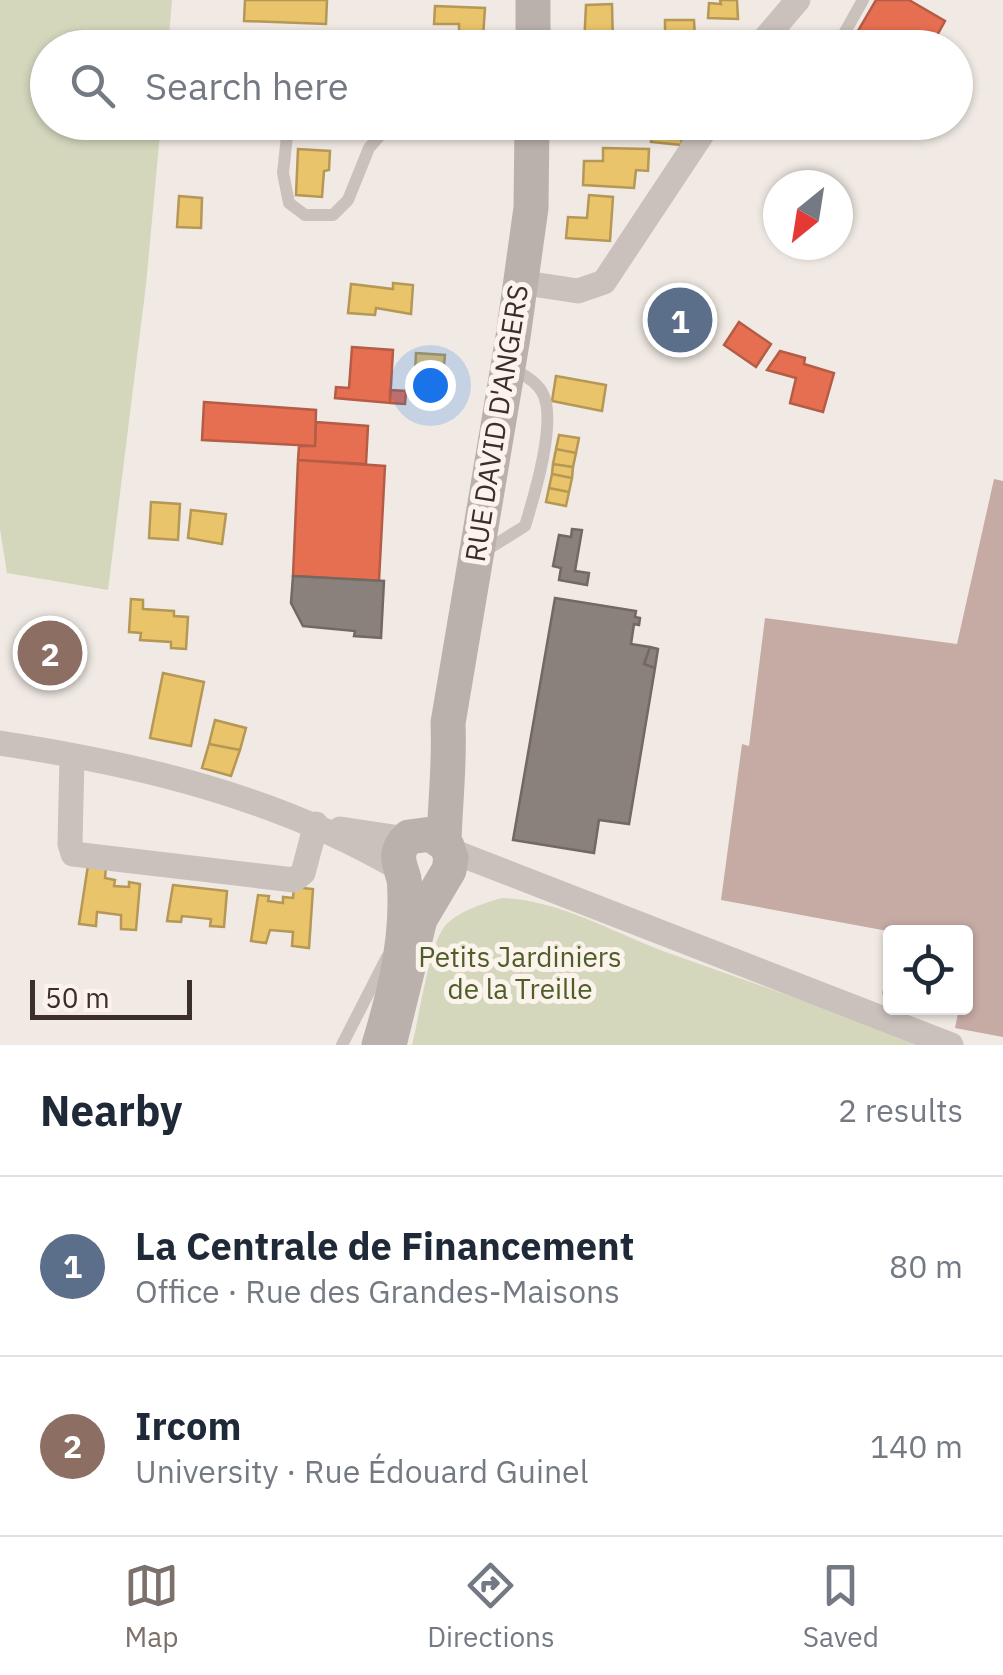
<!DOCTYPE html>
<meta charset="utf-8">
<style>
:root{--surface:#fff;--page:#f6f6f7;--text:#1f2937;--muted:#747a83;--line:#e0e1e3;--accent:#7b706a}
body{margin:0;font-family:"IBM Plex Sans",sans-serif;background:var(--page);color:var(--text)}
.controls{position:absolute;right:30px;bottom:30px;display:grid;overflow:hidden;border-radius:10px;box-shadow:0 2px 8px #0004}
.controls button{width:90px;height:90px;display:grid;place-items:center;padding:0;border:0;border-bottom:2px solid var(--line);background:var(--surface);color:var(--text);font:50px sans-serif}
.compass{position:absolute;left:763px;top:170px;width:90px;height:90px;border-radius:50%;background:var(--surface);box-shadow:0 2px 8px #0004;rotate:210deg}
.scale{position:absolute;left:30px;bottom:25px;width:162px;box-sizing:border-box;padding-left:10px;border:5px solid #3c2e29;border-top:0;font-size:28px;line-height:35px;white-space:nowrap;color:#3c2e29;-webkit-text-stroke:8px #fcf3ec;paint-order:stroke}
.you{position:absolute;left:430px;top:385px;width:35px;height:35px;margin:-25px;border:8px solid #fff;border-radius:50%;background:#1a73e8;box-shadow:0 0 0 15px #1a73e833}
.badge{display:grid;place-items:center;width:65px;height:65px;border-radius:50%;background:var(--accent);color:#fff;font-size:32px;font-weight:700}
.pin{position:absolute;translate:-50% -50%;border:5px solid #fff;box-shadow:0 2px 10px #0006}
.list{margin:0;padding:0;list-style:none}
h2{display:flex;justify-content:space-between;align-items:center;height:130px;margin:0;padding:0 40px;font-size:42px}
h2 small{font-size:32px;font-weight:400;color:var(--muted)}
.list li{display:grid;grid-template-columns:65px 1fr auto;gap:30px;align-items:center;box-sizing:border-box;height:180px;padding:0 40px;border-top:2px solid var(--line)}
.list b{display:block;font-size:38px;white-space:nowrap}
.list p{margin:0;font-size:32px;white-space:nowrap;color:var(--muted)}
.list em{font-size:32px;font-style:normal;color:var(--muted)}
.icon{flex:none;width:55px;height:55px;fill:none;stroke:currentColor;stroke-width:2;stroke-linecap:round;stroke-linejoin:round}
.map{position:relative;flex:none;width:1003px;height:1045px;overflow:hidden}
.search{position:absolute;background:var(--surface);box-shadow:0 2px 8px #0004;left:30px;right:30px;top:30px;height:110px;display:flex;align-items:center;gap:25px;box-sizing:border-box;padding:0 35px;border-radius:55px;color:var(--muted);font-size:38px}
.sheet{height:490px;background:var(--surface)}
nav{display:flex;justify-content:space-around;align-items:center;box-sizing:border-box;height:140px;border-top:2px solid var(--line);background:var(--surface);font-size:28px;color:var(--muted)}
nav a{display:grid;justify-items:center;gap:5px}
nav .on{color:var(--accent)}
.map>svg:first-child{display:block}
.green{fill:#d4d7bc}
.homes{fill:#e9c46a;stroke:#b59756;stroke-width:2.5}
.shops{fill:#e76f51;stroke:#b45c45;stroke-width:2.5}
.offices{fill:#6d597a;stroke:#5e4c62;stroke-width:2.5}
.industry{fill:#8a817c;stroke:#736863;stroke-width:2.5}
.building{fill:#c6aba4}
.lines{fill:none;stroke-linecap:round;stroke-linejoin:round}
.service{stroke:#cac1bc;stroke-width:12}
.minor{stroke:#cac1bc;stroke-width:25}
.secondary{stroke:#bbb1ac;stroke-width:35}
.labels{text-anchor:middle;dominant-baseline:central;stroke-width:10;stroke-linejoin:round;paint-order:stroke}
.street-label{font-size:28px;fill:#3c2e29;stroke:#fcf3ec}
.park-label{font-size:28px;fill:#4f5e29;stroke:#fcf3ec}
</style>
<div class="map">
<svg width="1003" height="1045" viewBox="0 0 1003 1045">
<rect width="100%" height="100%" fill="#f1eae4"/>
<path class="green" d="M0 0H172L168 47 48 48V122L161 123 146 285 108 590 7 573 0 529Z
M502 898C558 900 610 931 663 951 748 982 834 1009 917 1045H412C419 1018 429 947 444 927 456 912 484 903 502 898Z"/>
<path class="homes" d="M245 0H327L326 24 244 21Z
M720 0H737L738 19 708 18 709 3 721 4Z
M612 4 613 45 584 46 586 5Z
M435 6 485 8 483 38 459 37V24H434Z
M665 20H694L695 39 690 40V48H665Z
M587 122H619V129L587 133Z
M667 134H681L682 145 651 142 652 137 666 138Z
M603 148 649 149 648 171 636 170 634 188 583 185 584 161H603Z
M298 149 330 151 329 170 324 171 322 197 296 195Z
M589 195 613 197 610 241 566 238 568 217 587 218Z
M179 196 202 198 201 228 177 227Z
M393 283 413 285 411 314 376 308 375 315 348 313 351 284 393 289Z
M416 353 445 355 443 376 415 374Z
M556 376 606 385 602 411 552 401Z
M559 435 579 438 576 453 556 449Z
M556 449 576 453 573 467 553 464Z
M553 464 573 467 572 478 552 474Z
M552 474 572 478 569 492 549 488Z
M549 488 569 492 566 506 546 502Z
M151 502 180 504 178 540 149 538Z
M191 510 226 514 222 544 188 538Z
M131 599 143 600V609L174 611V616L188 617 186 649 171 648V642L140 640 141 633 129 632Z
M163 673 204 682 191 746 150 738Z
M215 720 246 728 240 750 209 744Z
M209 744 240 750 231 776 202 768Z
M88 865 106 867 105 878 115 880 114 886 129 887V882L140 884 136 930 121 929V915L97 912 96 926 79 924Z
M173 885 227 891 224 927 210 926 211 919 182 916 181 922 167 921Z
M294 887 313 889 309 948 292 946 293 932 270 930 266 943 251 941 258 895 269 896 268 901 283 903V897L293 898Z"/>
<path class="shops" d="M876 0H909L945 21 930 48H848Z
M739 322 771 344 756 367 724 345Z
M352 347 393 350 390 403 335 398 336 387 349 388Z
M780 351 805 358 804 364 834 373 823 412 790 403 796 378 767 370Z
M390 390 406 391 405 404 390 403Z
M204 402 316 410 315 446 202 440Z
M316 422 368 426 366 464 298 460 299 446H315Z
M298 460 385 466 379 581 293 576Z"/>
<path class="offices" d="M675 296 715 325 697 349 678 335 666 350 651 340 662 325 657 321Z"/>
<path class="industry" d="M572 529 582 530 575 571 589 573 587 585 559 580 561 568 553 566 559 535 571 537Z
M293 576 384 581 381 638 354 636 355 631 303 626 291 603Z
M555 598 636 611 635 617 640 618 639 625 634 624 631 644 650 647 644 664 655 668 629 824 599 820 594 853 513 840Z
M650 647 658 649 655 668 644 664Z"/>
<path class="building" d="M994 479 1003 481V1037L955 1028 959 1008H966V932H893L721 900 742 744 749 746 765 618 957 644Z
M889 959H890V995L882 994Z"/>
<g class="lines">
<path class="service" d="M836 48 863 0
M389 125 369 148 348 200 333 215H305L289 203 283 173 288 127 305 124 529 128
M485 551 525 526C534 497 558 419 542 392 535 380 522 374 510 368
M342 1045 387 957"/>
<path class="minor" d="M757 48 798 0
M519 282 578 291 604 282 710 122
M0 743C138 764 276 797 398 868
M72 757 70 844 73 854 294 880 303 873 316 824
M340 829 407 839
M449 850 951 1045"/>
<path class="secondary" d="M533 48V0
M444 842C445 803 450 763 448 723L513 337 531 208 532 122
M379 1045C393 999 405 951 405 903 405 896 405 886 404 879 399 862 393 852 409 837L431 834 447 846 451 858 449 870 420 919 389 1045"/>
</g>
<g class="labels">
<g class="street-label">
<text transform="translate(496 423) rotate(-81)">RUE DAVID D'ANGERS</text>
</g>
<g class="park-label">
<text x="520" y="956">Petits Jardiniers<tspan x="520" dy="32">de la Treille</tspan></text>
</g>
</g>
</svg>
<div class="controls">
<button><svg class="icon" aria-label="locate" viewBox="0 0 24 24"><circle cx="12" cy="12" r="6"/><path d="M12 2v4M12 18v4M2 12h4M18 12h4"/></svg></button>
</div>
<svg class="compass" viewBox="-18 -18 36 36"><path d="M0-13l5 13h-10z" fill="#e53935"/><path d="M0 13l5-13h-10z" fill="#747a83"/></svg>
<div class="scale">50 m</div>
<div class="you"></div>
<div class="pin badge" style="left:680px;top:320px;background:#5c6f8a">1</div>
<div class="pin badge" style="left:50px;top:653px;background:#8d6e63">2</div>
<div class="search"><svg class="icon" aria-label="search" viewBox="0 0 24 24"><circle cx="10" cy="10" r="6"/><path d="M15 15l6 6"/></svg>Search here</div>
</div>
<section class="sheet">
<h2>Nearby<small>2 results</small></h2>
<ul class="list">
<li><span class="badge" style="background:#5c6f8a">1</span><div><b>La Centrale de Financement</b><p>Office · Rue des Grandes-Maisons</p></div><em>80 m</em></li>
<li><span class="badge" style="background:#8d6e63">2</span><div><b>Ircom</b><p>University · Rue Édouard Guinel</p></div><em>140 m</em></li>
</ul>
</section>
<nav>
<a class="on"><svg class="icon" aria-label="map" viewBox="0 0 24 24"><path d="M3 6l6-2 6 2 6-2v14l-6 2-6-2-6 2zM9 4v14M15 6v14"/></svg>Map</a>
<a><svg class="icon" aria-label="directions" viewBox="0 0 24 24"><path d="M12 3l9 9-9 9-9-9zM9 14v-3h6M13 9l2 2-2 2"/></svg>Directions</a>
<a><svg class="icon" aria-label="saved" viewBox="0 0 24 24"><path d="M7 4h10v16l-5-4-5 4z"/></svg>Saved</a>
</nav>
